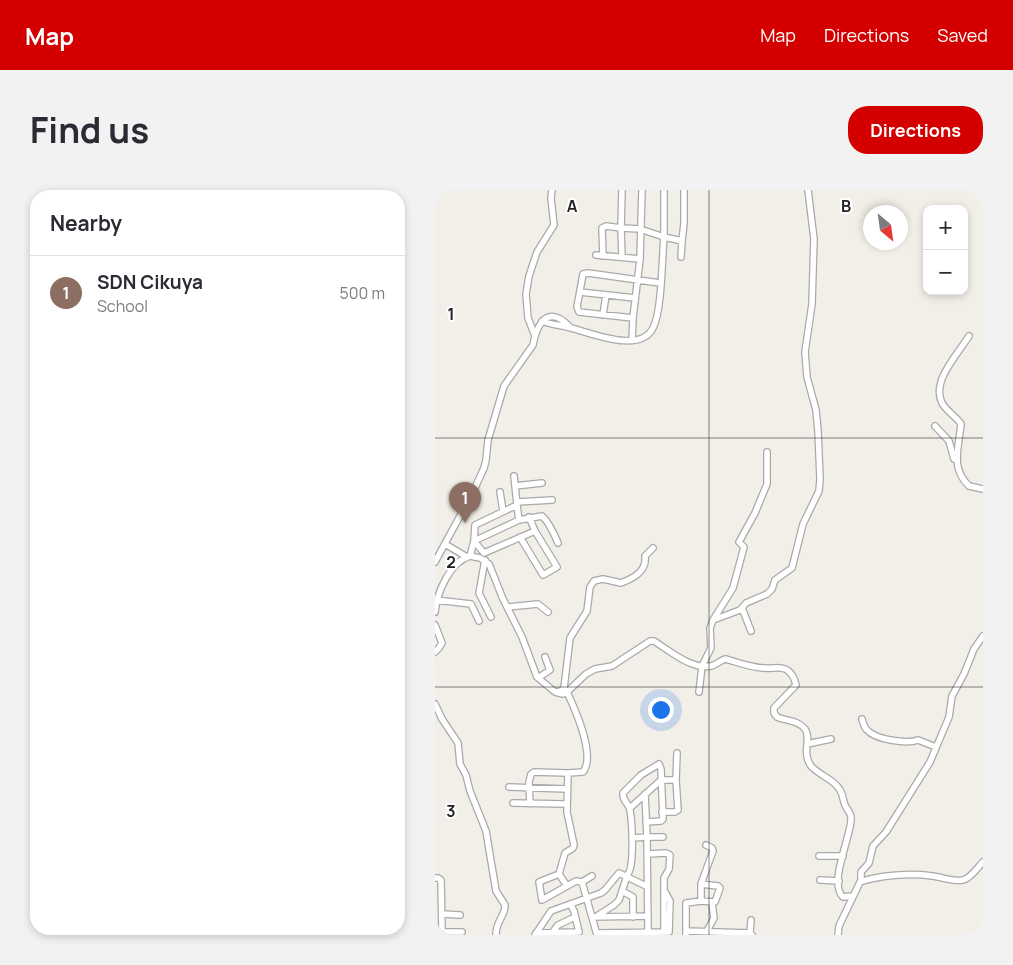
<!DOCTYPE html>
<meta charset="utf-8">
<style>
:root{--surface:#fff;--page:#f2f2f3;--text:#2b2b33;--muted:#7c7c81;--line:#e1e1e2;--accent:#d40000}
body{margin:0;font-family:Manrope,sans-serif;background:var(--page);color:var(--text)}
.controls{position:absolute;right:15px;top:15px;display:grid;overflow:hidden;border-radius:10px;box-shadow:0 2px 8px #0003}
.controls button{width:45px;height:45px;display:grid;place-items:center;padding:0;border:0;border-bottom:1px solid var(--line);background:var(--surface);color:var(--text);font:25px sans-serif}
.compass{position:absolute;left:428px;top:15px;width:45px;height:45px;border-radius:50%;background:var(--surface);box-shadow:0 2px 8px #0003;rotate:151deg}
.you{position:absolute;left:225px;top:519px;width:18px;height:18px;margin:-12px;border:4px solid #fff;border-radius:50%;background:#1a73e8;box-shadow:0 0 0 8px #1a73e833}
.badge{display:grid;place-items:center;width:32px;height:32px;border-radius:50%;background:var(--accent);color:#fff;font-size:16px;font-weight:700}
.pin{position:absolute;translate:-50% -41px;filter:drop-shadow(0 1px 2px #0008)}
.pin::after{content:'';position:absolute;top:26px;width:18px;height:15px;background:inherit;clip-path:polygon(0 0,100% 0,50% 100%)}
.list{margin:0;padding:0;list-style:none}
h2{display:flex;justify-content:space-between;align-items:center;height:65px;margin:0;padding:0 20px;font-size:21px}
h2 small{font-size:16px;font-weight:400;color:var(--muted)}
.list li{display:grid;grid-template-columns:32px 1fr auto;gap:15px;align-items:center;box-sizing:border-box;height:75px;padding:0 20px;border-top:1px solid var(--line)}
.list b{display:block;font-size:19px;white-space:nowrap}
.list p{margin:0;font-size:16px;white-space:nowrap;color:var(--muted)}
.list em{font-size:16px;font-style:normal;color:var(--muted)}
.map{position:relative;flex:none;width:548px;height:745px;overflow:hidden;border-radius:20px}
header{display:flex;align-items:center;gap:30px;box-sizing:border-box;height:70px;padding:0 25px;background:var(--accent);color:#fff}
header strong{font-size:24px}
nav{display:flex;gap:28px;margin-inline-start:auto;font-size:18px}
.intro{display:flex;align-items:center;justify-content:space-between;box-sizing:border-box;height:120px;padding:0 30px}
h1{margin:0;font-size:35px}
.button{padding:12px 22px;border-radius:20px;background:var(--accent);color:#fff;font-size:18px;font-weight:700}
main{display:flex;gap:30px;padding:0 30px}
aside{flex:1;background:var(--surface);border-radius:20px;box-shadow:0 2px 8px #0003}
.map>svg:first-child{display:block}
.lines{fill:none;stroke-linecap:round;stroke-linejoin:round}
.minor-casing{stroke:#a9a9a9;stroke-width:8}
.minor{stroke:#fff;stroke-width:5.5}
.grid{fill:none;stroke:#222;stroke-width:1;stroke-opacity:0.55}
.grid-label{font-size:16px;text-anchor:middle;font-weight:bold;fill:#222;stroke:#fff;stroke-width:4;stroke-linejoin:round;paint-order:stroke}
</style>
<header>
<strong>Map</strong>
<nav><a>Map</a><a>Directions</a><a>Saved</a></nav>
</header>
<div class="intro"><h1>Find us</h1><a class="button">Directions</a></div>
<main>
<aside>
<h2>Nearby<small></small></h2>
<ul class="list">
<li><span class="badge" style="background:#8d6e63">1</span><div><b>SDN Cikuya</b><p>School</p></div><em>500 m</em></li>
</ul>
</aside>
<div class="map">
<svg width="548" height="745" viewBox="0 0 548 745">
<rect width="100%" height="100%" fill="#f2efe9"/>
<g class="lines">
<defs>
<path id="minor" d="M161 65 205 69
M168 66 167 38 171 36 186 38 187 0
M187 67 186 38 205 39 229 47V0
M246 67 247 51
M145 102 200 108
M168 125 171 105
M198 128 144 122 142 117 148 84 153 83 225 93
M107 131C117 135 126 135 136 138 157 143 205 164 218 138 227 121 227 68 229 47L247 51 249 33V0
M100 146C107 124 119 120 135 137
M534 146C523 164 496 191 507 213 512 222 521 226 526 234 524 257 515 278 534 296L548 299
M197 150 198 128 205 69 207 0
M500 236 514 251 519 269
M80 296 107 293
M65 302 68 321
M82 312 117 310
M82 315 84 330 39 351 49 363 100 341 122 377 108 385 85 347
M94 327 100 341
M84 330 107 326C115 333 119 344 123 353
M10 354 32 367
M35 366 39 351 40 335 82 315 79 286
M50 370 44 403 56 427
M0 372 38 302 49 278 51 270 53 250 69 196 98 155 100 146 93 128 91 104 94 86 102 62 119 35 116 8 117 0
M1 410 36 414 44 431
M72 417 103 414 113 422
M307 418 316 441
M0 422C2 402 15 372 35 366L45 368 54 374 68 409 87 447 102 487 120 502 128 504 132 502 151 484 160 479 177 476 215 451H219C235 461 257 480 276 476 281 475 285 471 290 469 303 472 316 478 330 478 336 479 344 476 350 479 356 481 360 489 361 495L339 518V523L342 527C351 531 363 530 370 539 377 549 366 562 376 576 385 586 399 589 405 600 408 605 408 610 410 615 412 620 417 624 416 629 416 647 393 693 408 707L417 706
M278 430 298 398 309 357 304 352 320 323 332 294V262
M0 435 7 453 4 458 0 462
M103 488 115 480 110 467
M122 502 126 501 129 498 135 448 152 421 155 397 159 391 168 389 186 393C199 388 212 381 210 366L218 358
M264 502 267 476 276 458 275 438 278 430 305 420 311 413 332 404 337 399 340 390 357 378 368 334 384 301 385 289 383 241 381 220 372 187 370 162 377 114 379 49 373 0
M0 514 7 529 23 553 25 574 31 585 35 601 51 641 61 701 70 715C70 727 61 730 61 745
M427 529C428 533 429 537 432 540 441 550 472 554 483 550L501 557
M372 554 396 549
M74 597 132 599
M78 613 131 614
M95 614 94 592 96 584 99 582 133 583
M195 618 226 590H241
M227 622H240L243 620 241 590 242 563
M197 648 212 647 210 604
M213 664 231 663 235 665 234 679 229 688V742
M384 666H408
M124 684 104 692 107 710 141 691 147 692 162 745
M192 685C200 678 197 632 195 620 194 613 187 611 188 603L206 585 224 574 226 579 228 629 226 631 211 632
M0 688H3L6 690 7 742H0
M385 690 404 691
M426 691V682L434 673 438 656 451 642 495 572 514 527 517 506 529 484 539 459 548 446
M147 692 157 686
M266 694 283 696 285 698 280 712 266 711
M132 696 124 684 130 663 138 658 139 655 132 622 133 583 148 582C161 566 140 519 132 502
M187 701 198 707V727
M7 724 25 725
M162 726 179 715 184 710 192 686
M157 727 213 726
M251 741 315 743 317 745
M272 741 279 728 277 713
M7 742H27
M213 742 212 647H228
M101 743 144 742 139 721 135 714
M117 743 123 735 140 727
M162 743 234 742 235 711 229 700
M315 743 316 730
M100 745 116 721 166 703 170 700 184 683 211 696
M251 745V713L266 711V694L278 661 277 658 271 655
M403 745 404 736 425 692C445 685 476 683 497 686 507 687 518 692 528 690 536 688 542 678 548 672"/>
</defs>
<use href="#minor" class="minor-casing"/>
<use href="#minor" class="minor"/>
</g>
<path class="grid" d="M274 0V745M0 248H548M0 497H548"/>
<g class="grid-label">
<text x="137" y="22">A</text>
<text x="411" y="22">B</text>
<text x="16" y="130">1</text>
<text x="16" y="378">2</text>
<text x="16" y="627">3</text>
</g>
</svg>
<div class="controls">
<button>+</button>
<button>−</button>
</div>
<svg class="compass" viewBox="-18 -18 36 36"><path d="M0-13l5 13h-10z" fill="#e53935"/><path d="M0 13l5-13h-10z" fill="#7c7c81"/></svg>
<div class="you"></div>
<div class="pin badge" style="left:30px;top:333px;background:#8d6e63">1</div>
</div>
</main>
